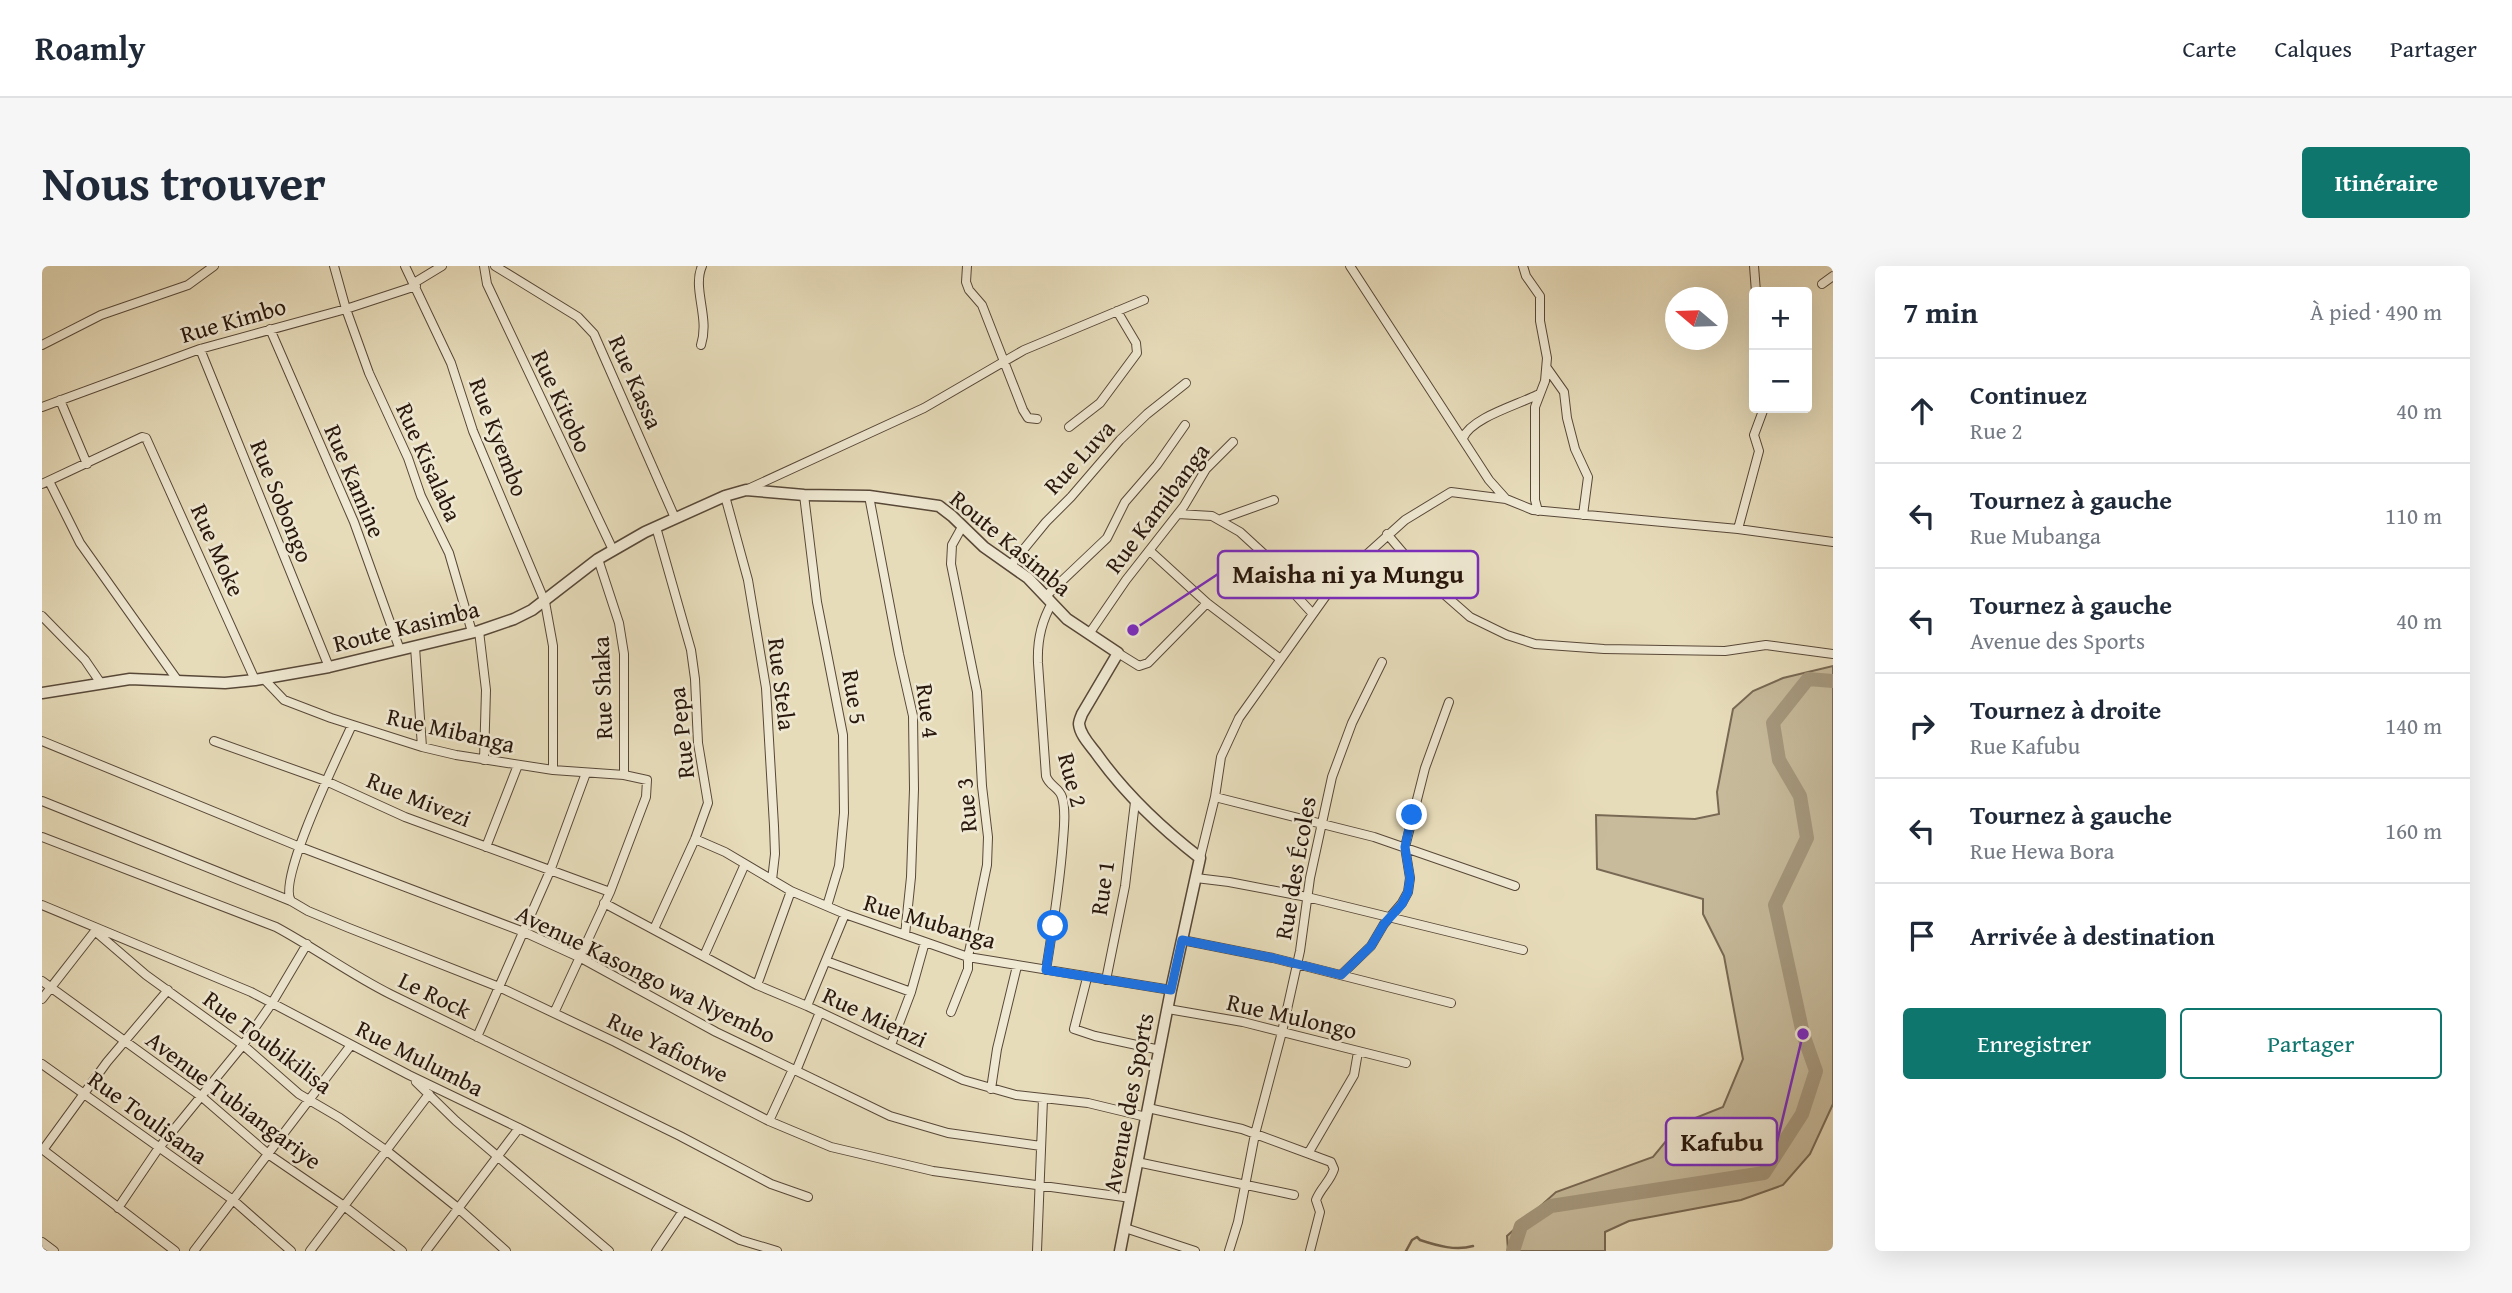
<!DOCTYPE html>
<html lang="fr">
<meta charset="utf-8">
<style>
:root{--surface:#fff;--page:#f6f6f7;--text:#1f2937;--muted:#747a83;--line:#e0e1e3;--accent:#0f766e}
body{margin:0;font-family:"Gentium Book Plus",serif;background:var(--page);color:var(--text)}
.controls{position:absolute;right:21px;top:21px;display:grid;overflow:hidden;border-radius:7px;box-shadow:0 7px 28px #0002}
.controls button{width:63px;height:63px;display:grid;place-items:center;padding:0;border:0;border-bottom:2px solid var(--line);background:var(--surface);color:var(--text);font:35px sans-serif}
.compass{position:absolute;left:1623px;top:21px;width:63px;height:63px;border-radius:50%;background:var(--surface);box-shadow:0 7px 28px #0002;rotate:289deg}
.stop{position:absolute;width:21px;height:21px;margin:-16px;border:5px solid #1a73e8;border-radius:50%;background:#fff}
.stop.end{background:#1a73e8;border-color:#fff;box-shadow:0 2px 7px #0008}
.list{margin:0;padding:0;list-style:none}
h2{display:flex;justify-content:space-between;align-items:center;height:91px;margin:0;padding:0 28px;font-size:30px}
h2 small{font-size:23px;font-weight:400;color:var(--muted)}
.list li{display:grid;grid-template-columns:46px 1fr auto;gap:21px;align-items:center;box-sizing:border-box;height:105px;padding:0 28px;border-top:2px solid var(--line)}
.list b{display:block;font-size:26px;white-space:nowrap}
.list p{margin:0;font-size:23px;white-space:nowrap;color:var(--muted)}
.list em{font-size:23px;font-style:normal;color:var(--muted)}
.actions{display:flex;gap:14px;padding:21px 28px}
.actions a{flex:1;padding:16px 0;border:2px solid var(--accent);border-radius:7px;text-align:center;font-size:24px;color:var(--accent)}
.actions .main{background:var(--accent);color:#fff}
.icon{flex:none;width:38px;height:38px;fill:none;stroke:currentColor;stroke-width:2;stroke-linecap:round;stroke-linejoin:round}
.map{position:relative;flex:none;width:1791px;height:985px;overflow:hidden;border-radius:7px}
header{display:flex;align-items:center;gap:42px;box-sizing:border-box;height:98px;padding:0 35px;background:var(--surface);border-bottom:2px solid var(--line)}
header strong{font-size:33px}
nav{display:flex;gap:38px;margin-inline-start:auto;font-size:24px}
.intro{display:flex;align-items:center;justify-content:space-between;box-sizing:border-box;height:168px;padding:0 42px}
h1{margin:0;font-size:49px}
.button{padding:18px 32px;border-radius:7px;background:var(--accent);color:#fff;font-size:24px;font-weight:700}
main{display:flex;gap:42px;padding:0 42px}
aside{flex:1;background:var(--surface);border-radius:7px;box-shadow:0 7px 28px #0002}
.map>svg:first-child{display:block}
.green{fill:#c7bb9c;stroke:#786954;stroke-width:2}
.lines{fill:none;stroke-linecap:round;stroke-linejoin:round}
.stream{stroke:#746551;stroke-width:2.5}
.river{stroke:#a6997f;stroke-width:14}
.minor-casing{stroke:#584838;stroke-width:10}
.tertiary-casing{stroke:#584838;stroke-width:13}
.minor{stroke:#efe8d2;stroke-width:8}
.tertiary{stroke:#efe8d2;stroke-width:10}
.route{stroke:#1a73e8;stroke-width:9}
.labels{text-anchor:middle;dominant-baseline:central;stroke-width:5;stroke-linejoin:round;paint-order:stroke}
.street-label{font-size:24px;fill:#28170c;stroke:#efe8d2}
.leader{fill:none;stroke:#7b2cbf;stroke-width:2.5}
.callout-dot{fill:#7b2cbf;stroke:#efe8d2;stroke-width:2.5}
.callout{fill:#efe8d2;stroke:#7b2cbf;stroke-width:2.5}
.callout-label{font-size:26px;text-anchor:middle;font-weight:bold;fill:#28170c}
</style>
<header>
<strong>Roamly</strong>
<nav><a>Carte</a><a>Calques</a><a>Partager</a></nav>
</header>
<div class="intro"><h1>Nous trouver</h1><a class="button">Itinéraire</a></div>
<main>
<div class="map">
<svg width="1791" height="985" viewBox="0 0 1791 985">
<rect width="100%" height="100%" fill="#e7dcba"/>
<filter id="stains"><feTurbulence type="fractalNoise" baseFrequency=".00286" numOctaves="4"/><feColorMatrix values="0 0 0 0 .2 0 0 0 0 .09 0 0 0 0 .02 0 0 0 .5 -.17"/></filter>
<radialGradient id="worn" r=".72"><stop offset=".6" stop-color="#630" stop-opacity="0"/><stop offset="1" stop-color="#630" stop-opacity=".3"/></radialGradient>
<path class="green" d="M1791 400V838L1768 888 1741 919 1699 934 1587 955 1563 966V985H1466L1465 970 1514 926 1611 891 1638 858 1681 841 1701 793 1682 690 1661 648V633L1555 603 1554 549 1653 553 1677 548 1675 526 1691 443 1711 425 1741 412Z"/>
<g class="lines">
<path class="stream" d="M1364 985 1370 974 1375 971 1378 974C1396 980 1414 985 1431 980"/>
<path class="river" d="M1471 985 1479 960 1509 940 1722 907 1760 848 1774 805 1761 768 1733 639 1765 572 1758 530 1737 494 1731 457 1766 413 1791 415"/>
<defs>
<path id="minor" d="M292 0 304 43 327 107 366 192 379 230 407 287 430 366
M363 0 409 97 431 165 503 336 511 380V504
M442 0 445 18 571 284
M453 0 536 51 552 68 633 252
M925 0 924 16 927 24 940 39 981 144 986 152 995 153
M1308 0 1447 214 1464 233
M1481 0 1484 10 1498 30V55L1505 92 1503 115 1493 141V234L1496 245
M1712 0 1714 26
M372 17 400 0
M1780 18 1791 10
M228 63 312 256 358 384
M0 79 59 49 146 19 172 0
M659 79C668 51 650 23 660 0
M158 83 287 401
M1505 102 1522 126 1525 152 1533 183 1546 211 1541 249
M18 134 45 198
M0 141 158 83 304 43 374 20
M1027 161 1058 137 1095 87 1094 77 1075 45
M1421 172C1429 152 1475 139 1495 129
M7 215 38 277 136 415
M0 218 100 171 104 172 213 414
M706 223 882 142 982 84 1102 34
M762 229 775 336 801 469 802 547 797 600 785 640
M683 230 706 314 724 422 732 560 733 588 730 614
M827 230 857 388 871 450 872 523 869 611 863 669
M1136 248 1170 250 1198 266 1235 300 1249 324 1270 347
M1179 253 1232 234
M1696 263 1717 185 1712 169 1722 142
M1345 268 1379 308 1428 351 1465 369 1493 378 1562 383 1683 385 1724 379 1791 388
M1108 285 1165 337 1237 392
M556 293 577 357 582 388V509
M968 300 1004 256 1029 231 1078 174 1105 148 1144 117
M1005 329 1065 272 1083 236 1115 199 1143 159
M0 350 43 394 58 416
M437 365 444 424 442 494
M1047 368 1084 314 1142 240 1164 203 1191 176
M373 381 380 481
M1076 387 1097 400 1106 397 1165 337
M222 413 242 434 289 452 380 481 414 489 511 504 582 509 605 514 604 531 568 626 512 747
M0 475 258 581 482 666 539 692 674 766 848 850 906 867 999 880
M172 475 284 515 363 551 568 626
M1173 531 1332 571 1473 620
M0 535 249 635 266 645 307 662 457 721 573 776 727 855 789 881 891 905 1089 932
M0 571 234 661C273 682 308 708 348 728L638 870 729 918 766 931
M653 573 683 586 749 625 803 648 926 691 1129 724
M444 581 476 499
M1158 592 1173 531 1179 491 1197 452 1293 317 1363 254 1409 226 1464 233 1491 244 1696 263 1791 276
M1154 612 1187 616 1265 631 1481 684
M249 635C235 613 298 486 310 459
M562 637 715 719 765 740 921 814 974 829 1046 837 1104 851
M0 639 209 726 367 809 477 862 675 962 698 974 735 985
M612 663 653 573 666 537 656 477 653 413 649 384 614 261
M54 666 104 709 201 779 257 828 298 852 345 885 416 942 464 985
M1140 674 1231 692 1409 737
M662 690 703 598
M784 695 869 726
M1004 704C1011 661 1018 618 1021 574 1022 561 1024 544 1020 531 1017 521 1007 520 1004 510L996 397C995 375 999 356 1010 337
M1299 709 1329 680 1342 658 1360 637 1366 626 1368 612 1363 581 1383 502 1407 436
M1045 712 1032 763 1053 770 1118 784
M1064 714 1083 620 1093 536
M0 715 160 831 226 888 302 940 360 985
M715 719 749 625
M0 733 53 665
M765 740 803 648
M1126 743 1201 756 1364 797
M909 746 926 703V691L945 599 946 571 940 520 935 426 909 298 910 279 920 261
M435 771 508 605 544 507
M849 779 869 726 883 676
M0 798 191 934 249 985
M754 805 778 746
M374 816 414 855 567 985
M949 823 955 783 975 700
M1106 842 1200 863 1289 896 1292 903C1288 916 1279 921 1274 934L1278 946 1268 985
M727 855 751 803
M0 883 133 985
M1 884 65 796 126 724
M1267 886 1312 809 1316 786
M1095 896 1252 929
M76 942 116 883 201 779 230 737 265 678
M1083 962 1153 985
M0 976 12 985
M152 985 309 779
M268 985 387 828
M384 985 477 862
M614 985 641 945
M995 985 1001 833
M1187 985 1196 956 1213 868 1240 766 1258 685 1268 612 1290 511 1310 457 1340 396"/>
<path id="tertiary" d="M0 427 88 413 183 417 213 414 287 401 437 365 472 353 490 344 556 293 603 266 683 230 704 224 762 229 827 230 897 240 910 250 942 281 986 312 1025 353 1076 387 1040 448C1039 451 1037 455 1037 458 1038 469 1048 479 1054 487 1083 528 1118 561 1158 592L1129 724 1078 985"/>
</defs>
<use href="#minor" class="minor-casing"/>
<use href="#tertiary" class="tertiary-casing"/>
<use href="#minor" class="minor"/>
<use href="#tertiary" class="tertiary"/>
</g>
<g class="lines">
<path class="route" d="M1011 660 1004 704 1129 724 1140 674 1231 692 1299 709 1329 680 1342 658 1360 638 1366 626 1368 612 1363 581 1370 549"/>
</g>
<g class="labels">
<g class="street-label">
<text transform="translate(191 54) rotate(-16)">Rue Kimbo</text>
<text transform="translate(594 116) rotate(66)">Rue Kassa</text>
<text transform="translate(520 135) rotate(65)">Rue Kitobo</text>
<text transform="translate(457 171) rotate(69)">Rue Kyembo</text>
<text transform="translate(1037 191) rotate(-47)">Rue Luva</text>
<text transform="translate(387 196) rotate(66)">Rue Kisalaba</text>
<text transform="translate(313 215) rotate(67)">Rue Kamine</text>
<text transform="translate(240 235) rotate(68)">Rue Sobongo</text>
<text transform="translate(1115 242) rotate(-53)">Rue Kamibanga</text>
<text transform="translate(969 277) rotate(40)">Route Kasimba</text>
<text transform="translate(176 284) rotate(66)">Rue Moke</text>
<text transform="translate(364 360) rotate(-14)">Route Kasimba</text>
<text transform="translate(740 418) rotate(83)">Rue Stela</text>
<text transform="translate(560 422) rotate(-92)">Rue Shaka</text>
<text transform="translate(813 431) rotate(81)">Rue 5</text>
<text transform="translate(886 445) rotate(83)">Rue 4</text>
<text transform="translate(409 464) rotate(13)">Rue Mibanga</text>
<text transform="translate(639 467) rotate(-96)">Rue Pepa</text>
<text transform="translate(1031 514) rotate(75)">Rue 2</text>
<text transform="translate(377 533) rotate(22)">Rue Mivezi</text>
<text transform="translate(924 539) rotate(-95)">Rue 3</text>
<text transform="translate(1253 602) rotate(-80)">Rue des Écoles</text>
<text transform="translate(1060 622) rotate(-82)">Rue 1</text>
<text transform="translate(888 655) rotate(17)">Rue Mubanga</text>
<text transform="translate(604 708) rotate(26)">Avenue Kasongo wa Nyembo</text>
<text transform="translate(393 729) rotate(26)">Le Rock</text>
<text transform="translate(1250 750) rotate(13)">Rue Mulongo</text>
<text transform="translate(833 751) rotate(25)">Rue Mienzi</text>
<text transform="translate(226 776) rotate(37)">Rue Toubikilisa</text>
<text transform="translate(626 781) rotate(26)">Rue Yafiotwe</text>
<text transform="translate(378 792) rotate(27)">Rue Mulumba</text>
<text transform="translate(192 834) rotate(37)">Avenue Tubiangariye</text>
<text transform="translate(1086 837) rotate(-79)">Avenue des Sports</text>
<text transform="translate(106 851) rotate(36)">Rue Toulisana</text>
</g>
</g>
<path class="leader" d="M1091 364L1176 308M1761 768L1735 876"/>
<g class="callout-dot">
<circle cx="1091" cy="364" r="7"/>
<circle cx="1761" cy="768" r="7"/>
</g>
<g class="callout">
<rect x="1176" y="285" width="260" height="47" rx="7"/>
<rect x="1624" y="852" width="111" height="47" rx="7"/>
</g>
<g class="callout-label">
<text x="1306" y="317">Maisha ni ya Mungu</text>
<text x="1680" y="885">Kafubu</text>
</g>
<rect width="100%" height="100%" filter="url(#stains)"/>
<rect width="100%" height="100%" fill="url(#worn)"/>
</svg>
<div class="controls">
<button>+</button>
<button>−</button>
</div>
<svg class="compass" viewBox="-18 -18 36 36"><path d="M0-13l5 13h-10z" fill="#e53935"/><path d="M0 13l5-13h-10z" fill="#747a83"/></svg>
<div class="stop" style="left:1011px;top:660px"></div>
<div class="stop end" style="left:1370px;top:549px"></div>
</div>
<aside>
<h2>7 min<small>À pied · 490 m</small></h2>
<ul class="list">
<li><svg class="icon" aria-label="ahead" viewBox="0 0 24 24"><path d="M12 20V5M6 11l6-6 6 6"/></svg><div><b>Continuez</b><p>Rue 2</p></div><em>40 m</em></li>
<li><svg class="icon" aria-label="left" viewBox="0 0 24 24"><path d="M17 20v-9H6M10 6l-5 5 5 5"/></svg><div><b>Tournez à gauche</b><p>Rue Mubanga</p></div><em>110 m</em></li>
<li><svg class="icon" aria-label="left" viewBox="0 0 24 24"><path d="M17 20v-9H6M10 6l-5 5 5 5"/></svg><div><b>Tournez à gauche</b><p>Avenue des Sports</p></div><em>40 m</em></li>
<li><svg class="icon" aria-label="right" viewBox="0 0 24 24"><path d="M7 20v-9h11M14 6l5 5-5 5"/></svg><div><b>Tournez à droite</b><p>Rue Kafubu</p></div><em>140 m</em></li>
<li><svg class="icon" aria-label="left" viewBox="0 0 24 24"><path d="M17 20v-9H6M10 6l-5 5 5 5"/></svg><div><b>Tournez à gauche</b><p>Rue Hewa Bora</p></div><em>160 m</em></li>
<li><svg class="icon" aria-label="arrive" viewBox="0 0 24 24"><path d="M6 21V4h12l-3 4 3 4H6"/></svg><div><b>Arrivée à destination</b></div></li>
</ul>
<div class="actions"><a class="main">Enregistrer</a><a>Partager</a></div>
</aside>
</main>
